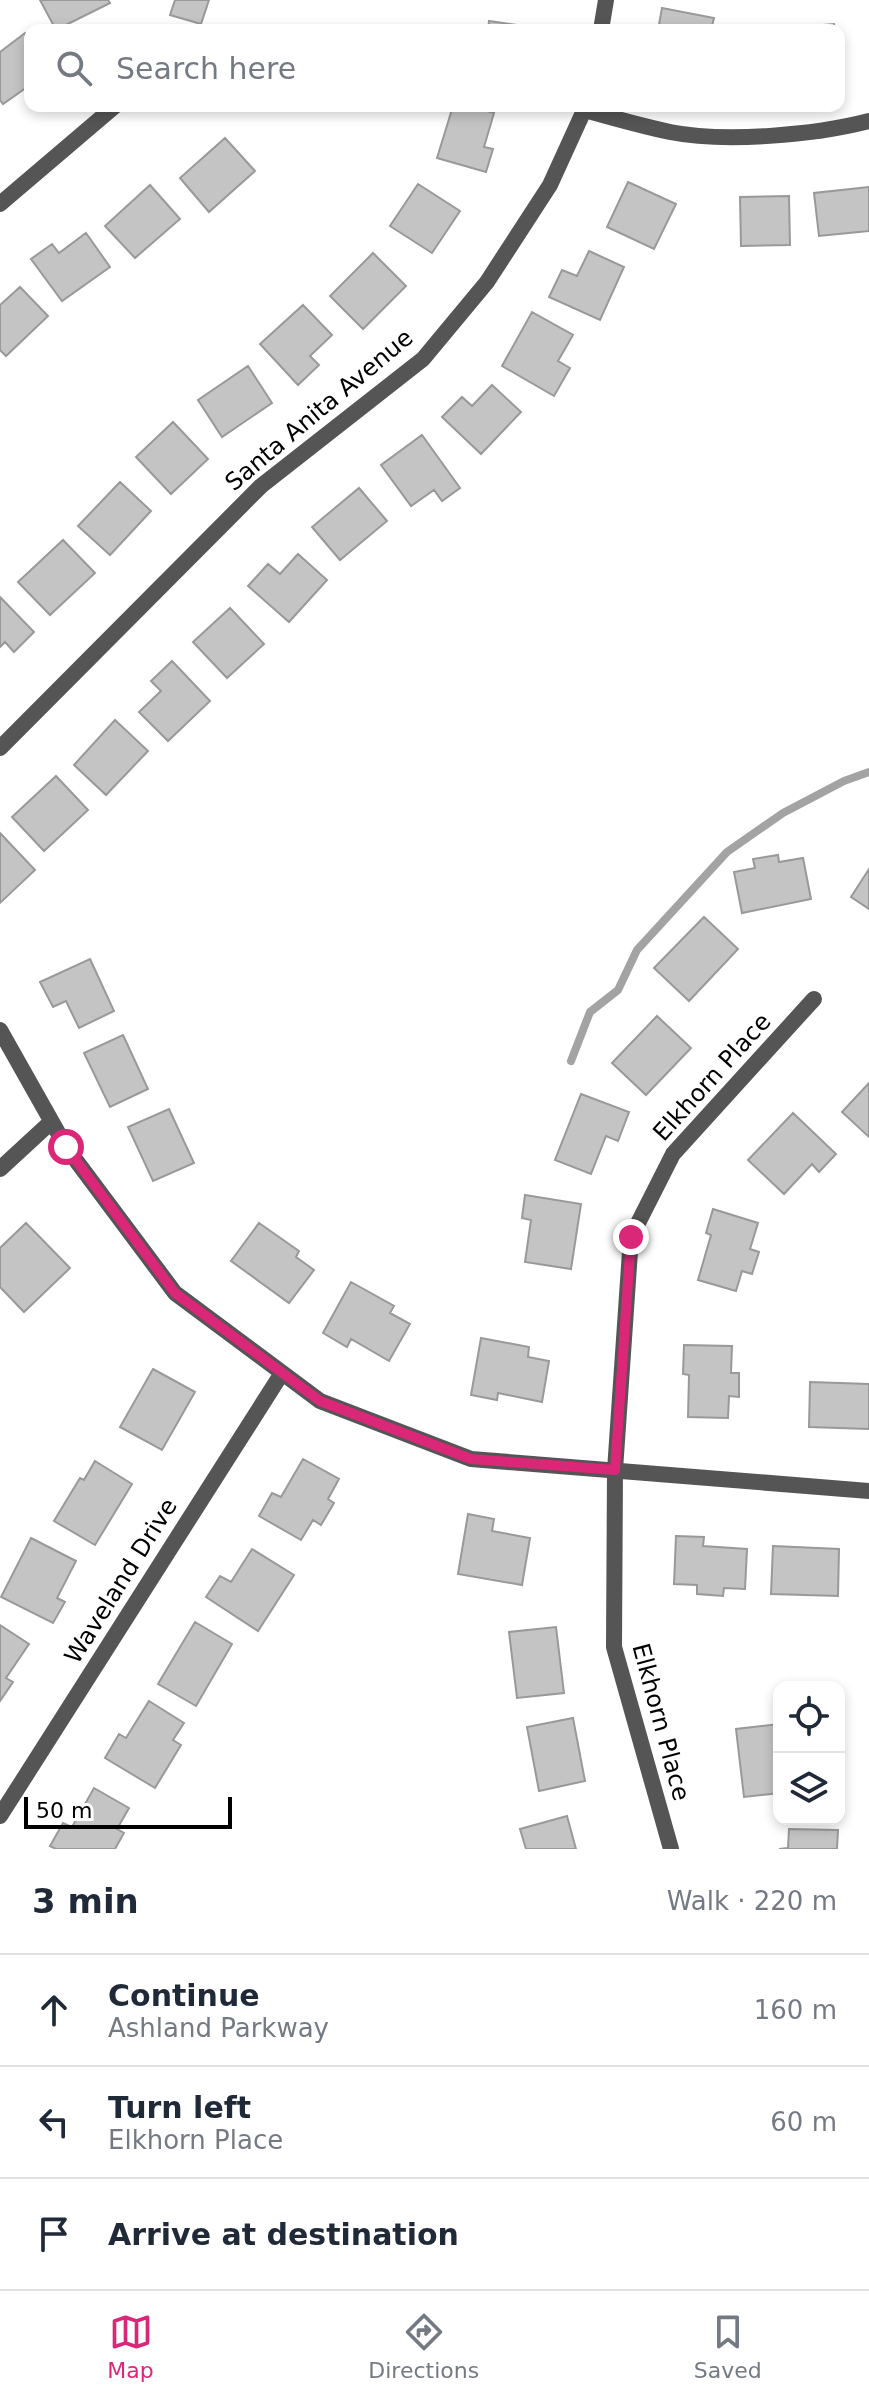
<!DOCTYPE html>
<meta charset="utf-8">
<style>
:root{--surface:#fff;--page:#f6f6f7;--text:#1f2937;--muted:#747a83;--line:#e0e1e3;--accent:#db2777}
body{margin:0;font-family:"DejaVu Sans",sans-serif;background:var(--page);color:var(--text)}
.controls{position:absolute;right:24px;bottom:24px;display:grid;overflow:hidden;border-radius:16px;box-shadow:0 4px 12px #0003}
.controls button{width:72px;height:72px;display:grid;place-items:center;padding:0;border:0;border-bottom:2px solid var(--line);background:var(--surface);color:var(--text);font:40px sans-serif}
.scale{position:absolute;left:24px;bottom:20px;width:208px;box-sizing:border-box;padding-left:8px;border:4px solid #000;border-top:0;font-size:22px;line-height:28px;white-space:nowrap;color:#000;-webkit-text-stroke:6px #fff;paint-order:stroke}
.stop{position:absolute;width:24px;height:24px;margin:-18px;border:6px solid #db2777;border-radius:50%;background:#fff}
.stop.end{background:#db2777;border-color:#fff;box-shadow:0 2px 8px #0008}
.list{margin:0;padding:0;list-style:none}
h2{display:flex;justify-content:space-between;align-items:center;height:104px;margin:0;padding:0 32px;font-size:34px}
h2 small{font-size:26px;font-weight:400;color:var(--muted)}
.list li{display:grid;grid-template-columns:52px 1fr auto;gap:24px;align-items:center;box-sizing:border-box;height:112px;padding:0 32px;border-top:2px solid var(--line)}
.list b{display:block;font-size:30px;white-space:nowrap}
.list p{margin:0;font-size:26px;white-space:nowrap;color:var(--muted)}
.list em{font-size:26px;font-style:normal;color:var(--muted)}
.icon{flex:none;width:44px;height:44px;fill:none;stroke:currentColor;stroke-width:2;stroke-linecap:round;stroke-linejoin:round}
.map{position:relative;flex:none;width:869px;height:1849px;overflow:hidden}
.search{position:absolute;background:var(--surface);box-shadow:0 4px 12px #0003;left:24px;right:24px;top:24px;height:88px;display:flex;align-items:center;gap:20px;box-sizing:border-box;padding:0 28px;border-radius:16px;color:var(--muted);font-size:30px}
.sheet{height:440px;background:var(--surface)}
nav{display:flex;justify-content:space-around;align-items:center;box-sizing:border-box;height:112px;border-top:2px solid var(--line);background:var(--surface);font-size:22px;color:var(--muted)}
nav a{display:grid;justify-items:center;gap:4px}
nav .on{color:var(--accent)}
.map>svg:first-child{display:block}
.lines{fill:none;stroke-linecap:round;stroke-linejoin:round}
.stream{stroke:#a3a3a3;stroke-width:8}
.building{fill:#c4c4c4;stroke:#999;stroke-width:2}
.street{stroke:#555;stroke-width:16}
.route{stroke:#db2777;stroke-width:10}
.labels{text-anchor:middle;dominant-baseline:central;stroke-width:7;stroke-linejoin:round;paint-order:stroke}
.street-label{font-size:24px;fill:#000;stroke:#fff}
</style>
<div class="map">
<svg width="869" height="1849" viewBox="0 0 869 1849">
<rect width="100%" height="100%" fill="#fff"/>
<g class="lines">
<path class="stream" d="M571 1061 590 1012 618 990 637 950 727 852 783 813 844 781 869 772"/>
</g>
<path class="building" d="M40 0H108L110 3 56 30Z
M175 0H209L201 24 170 15Z
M662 8 714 18 711 30H658Z
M489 21 532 27 531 30H488Z
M834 24 835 30H774V29Z
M25 33 30 39V85L3 104 0 100V52Z
M453 106H470L494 113 484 147 493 149 486 172 437 158Z
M225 138 255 171 209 212 180 178Z
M628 182 676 204 654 249 607 227Z
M418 184 460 211 432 253 390 226Z
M150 185 180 219 135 258 105 226Z
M869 187V231L819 236 814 193Z
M789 196 790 245 741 246 740 197Z
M86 233 110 267 62 301 31 259 52 244 59 253Z
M589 251 624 267 600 320 549 297 562 270 577 276Z
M373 253 406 286 363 329 330 296Z
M20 287 48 316 6 356 0 350V305Z
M303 305 332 335 310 356 319 365 298 385 260 344Z
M532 312 573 335 558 361 570 368 554 396 502 366Z
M248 366 272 403 222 437 198 400Z
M492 385 521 412 481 454 442 417 462 397 472 406Z
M173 422 208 459 171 494 136 457Z
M422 435 460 488 442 501 434 490 411 506 381 465Z
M120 482 151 511 110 555 78 526Z
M359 488 387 521 340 560 312 527Z
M63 540 95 573 50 615 18 582Z
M298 554 327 580 289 622 248 586 268 564 280 574Z
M0 597 34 632 14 652 5 642 0 647Z
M230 608 264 644 227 678 193 642Z
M172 661 210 701 168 741 139 712 161 691 151 681Z
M115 720 148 751 106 795 74 765Z
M56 776 88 810 44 851 12 817Z
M0 833 35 870 0 903Z
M778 855 779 862 803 858 811 899 742 913 734 872 755 868 753 859Z
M869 869V909L851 897Z
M704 917 738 949 689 1001 654 968Z
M90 959 114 1011 79 1028 66 1001 53 1007 40 982Z
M657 1016 691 1048 646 1095 612 1063Z
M123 1035 148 1089 110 1107 84 1053Z
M869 1083V1137L842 1112Z
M581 1094 629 1112 618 1141 606 1136 591 1174 555 1160Z
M169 1109 194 1163 153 1181 128 1127Z
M793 1113 836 1154 819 1172 812 1164 784 1194 748 1160Z
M525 1195 581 1204 571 1269 525 1262 531 1220 522 1218Z
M713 1209 758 1223 750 1249 759 1252 752 1274 742 1271 736 1291 698 1280 711 1235 706 1233Z
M26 1223 70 1268 24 1312 0 1287V1248Z
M259 1223 299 1251 296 1257 314 1270 289 1303 231 1261Z
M351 1282 394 1306 390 1313 410 1324 389 1361 351 1339 347 1347 323 1333Z
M481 1338 529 1347 528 1357 549 1361 542 1402 498 1393 497 1400 471 1395Z
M684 1345 732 1346 731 1373H739V1397L729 1396 728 1418 688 1417 689 1375 683 1374Z
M153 1369 195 1392 162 1450 120 1427Z
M810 1382 869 1384V1429L809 1427Z
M303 1459 339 1479 328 1499 334 1503 321 1525 313 1520 301 1540 259 1516 272 1493 281 1497Z
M95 1461 132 1484 95 1545 54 1521 80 1478 84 1480Z
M468 1514 494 1519 492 1531 530 1538 522 1585 458 1574Z
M676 1536 704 1537 703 1546 747 1549 745 1589 724 1588 723 1596 697 1594V1585L674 1584Z
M31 1538 76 1561 57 1598 65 1602 53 1623 1 1597Z
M773 1546 839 1549 838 1596 771 1594Z
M252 1549 294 1575 258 1631 206 1597 220 1576 231 1582Z
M195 1622 232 1644 196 1706 158 1684Z
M0 1625 29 1644 6 1678 13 1682 0 1701Z
M556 1627 564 1693 517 1698 509 1632Z
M149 1701 184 1723 173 1740 181 1745 155 1788 105 1758 119 1734 126 1738Z
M573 1718 585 1781 539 1791 527 1727Z
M779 1724V1793L744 1797 736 1729Z
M94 1788 129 1808 117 1829 124 1833 115 1849H56L50 1846 63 1823 72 1827Z
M567 1816 576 1849H526L520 1829Z
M789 1829 838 1830 837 1849H779L788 1848Z"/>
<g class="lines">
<path class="street" d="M601 30 606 0
M585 110C613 118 642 126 670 132 725 143 815 135 869 121
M0 204 115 106
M0 748 261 486 423 359 487 282 550 185 586 106
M0 1030 66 1147 175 1293 320 1401 471 1459 869 1491
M0 1169 51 1122
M0 1816 282 1373
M671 1849 614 1647 615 1470 631 1237 673 1154 814 999"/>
</g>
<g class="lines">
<path class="route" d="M66 1147 175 1293 320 1401 471 1459 615 1470 631 1237"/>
</g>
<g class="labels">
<g class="street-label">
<text transform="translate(319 410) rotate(-40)">Santa Anita Avenue</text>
<text transform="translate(712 1077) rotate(-48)">Elkhorn Place</text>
<text transform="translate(121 1581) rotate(-58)">Waveland Drive</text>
<text transform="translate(661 1722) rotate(75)">Elkhorn Place</text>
</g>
</g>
</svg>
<div class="controls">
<button><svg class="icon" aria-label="locate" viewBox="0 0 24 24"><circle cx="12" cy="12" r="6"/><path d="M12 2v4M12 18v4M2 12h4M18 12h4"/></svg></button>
<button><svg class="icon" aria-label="layers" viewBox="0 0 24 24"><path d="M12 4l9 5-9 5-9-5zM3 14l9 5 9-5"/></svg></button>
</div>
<div class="scale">50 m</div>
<div class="stop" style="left:66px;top:1147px"></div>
<div class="stop end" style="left:631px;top:1237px"></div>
<div class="search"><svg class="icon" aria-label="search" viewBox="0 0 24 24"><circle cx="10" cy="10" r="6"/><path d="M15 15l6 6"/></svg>Search here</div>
</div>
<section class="sheet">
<h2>3 min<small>Walk · 220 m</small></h2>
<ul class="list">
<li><svg class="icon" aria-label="ahead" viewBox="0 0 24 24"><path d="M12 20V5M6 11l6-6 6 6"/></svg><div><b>Continue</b><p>Ashland Parkway</p></div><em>160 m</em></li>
<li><svg class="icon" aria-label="left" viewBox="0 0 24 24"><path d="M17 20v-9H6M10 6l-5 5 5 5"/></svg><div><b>Turn left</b><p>Elkhorn Place</p></div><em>60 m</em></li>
<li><svg class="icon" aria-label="arrive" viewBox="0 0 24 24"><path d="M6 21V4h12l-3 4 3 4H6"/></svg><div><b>Arrive at destination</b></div></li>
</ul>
</section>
<nav>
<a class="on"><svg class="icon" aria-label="map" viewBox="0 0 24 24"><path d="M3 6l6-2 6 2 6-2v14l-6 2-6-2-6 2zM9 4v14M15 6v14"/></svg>Map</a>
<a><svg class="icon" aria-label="directions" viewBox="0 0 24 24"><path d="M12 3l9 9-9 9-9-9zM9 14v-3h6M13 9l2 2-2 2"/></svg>Directions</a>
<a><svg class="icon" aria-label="saved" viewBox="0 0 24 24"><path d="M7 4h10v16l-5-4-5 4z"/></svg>Saved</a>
</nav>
